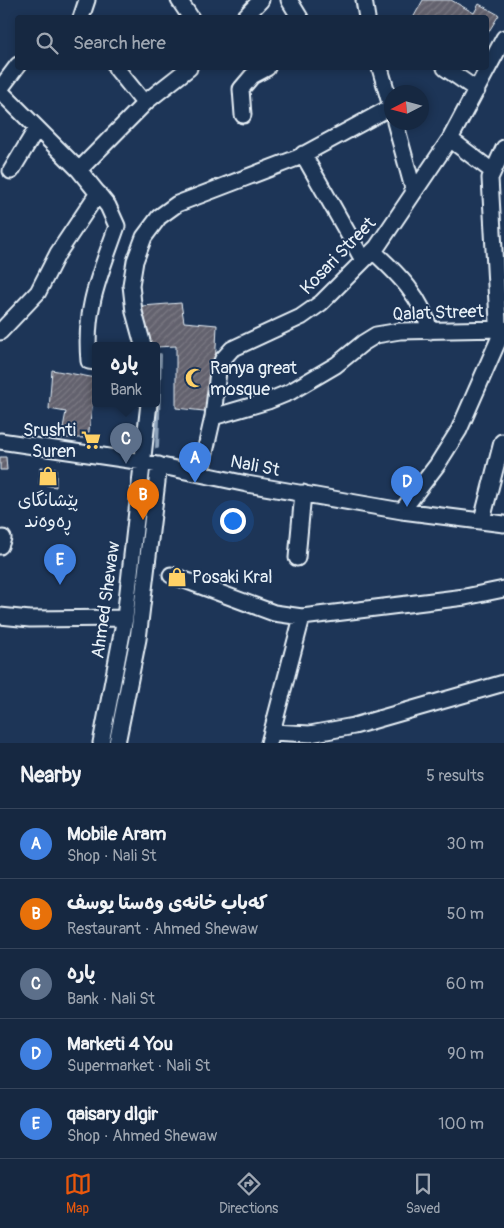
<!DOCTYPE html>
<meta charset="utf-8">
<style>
:root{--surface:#162841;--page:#1f3048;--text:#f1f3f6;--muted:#9ea6b1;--line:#35445a;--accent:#ea580c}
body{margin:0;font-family:Pangolin,"Playpen Sans Arabic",sans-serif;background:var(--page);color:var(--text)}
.compass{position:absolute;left:384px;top:85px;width:45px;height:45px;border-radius:50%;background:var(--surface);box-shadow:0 2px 8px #0003;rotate:264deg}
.you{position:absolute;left:232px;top:520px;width:18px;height:18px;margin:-12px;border:4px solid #fff;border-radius:50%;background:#1a73e8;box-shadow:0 0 0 8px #1a73e833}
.badge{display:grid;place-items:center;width:32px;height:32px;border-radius:50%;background:var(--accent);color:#fff;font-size:16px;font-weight:700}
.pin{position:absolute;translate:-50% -41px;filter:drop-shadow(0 1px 2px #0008)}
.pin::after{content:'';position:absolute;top:26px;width:18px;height:15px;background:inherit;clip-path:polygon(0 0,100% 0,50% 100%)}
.popup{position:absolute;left:92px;top:342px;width:68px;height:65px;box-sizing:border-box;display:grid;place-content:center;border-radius:5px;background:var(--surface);filter:drop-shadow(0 1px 4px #0005);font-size:16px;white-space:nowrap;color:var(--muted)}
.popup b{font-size:19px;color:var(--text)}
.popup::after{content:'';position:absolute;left:50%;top:100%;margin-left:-10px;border:10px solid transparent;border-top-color:var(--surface)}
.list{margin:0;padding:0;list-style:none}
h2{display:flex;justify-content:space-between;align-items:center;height:65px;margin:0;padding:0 20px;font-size:21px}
h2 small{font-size:16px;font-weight:400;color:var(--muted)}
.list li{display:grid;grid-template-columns:32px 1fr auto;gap:15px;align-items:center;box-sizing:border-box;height:70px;padding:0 20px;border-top:1px solid var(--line)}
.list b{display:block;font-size:19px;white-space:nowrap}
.list p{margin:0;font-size:16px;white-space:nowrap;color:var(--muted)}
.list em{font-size:16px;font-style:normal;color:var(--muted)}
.icon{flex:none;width:28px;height:28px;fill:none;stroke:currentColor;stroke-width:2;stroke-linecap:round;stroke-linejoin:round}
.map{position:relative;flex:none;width:504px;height:743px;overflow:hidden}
.search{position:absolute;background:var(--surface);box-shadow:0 2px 8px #0003;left:15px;right:15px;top:15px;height:55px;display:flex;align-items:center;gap:12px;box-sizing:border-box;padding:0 18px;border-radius:5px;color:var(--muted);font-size:19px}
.sheet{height:415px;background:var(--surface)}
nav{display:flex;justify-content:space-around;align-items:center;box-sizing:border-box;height:70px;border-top:1px solid var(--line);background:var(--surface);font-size:14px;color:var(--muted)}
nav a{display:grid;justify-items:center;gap:2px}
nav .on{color:var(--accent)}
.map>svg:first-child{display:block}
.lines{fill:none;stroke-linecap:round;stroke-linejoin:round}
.stream{stroke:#8da2ba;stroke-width:4}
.building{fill:url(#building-hatch);stroke:#e8f1f8}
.minor-casing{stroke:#e8f1f8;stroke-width:19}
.minor{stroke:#1d3557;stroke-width:15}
.labels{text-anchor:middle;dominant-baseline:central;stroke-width:4;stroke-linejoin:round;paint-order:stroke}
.street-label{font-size:18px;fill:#e8f1f8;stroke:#1d3557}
.poi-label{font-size:18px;fill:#e8f1f8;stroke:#1d3557;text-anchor:start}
</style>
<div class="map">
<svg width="504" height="743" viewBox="0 0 504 743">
<defs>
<pattern id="building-hatch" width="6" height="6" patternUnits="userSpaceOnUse" patternTransform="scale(1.25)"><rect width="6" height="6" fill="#64626e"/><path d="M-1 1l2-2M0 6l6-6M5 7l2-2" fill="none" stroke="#7a7983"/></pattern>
</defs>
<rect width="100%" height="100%" fill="#1d3557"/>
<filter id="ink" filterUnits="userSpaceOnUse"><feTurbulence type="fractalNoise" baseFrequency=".02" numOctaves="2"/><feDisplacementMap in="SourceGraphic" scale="10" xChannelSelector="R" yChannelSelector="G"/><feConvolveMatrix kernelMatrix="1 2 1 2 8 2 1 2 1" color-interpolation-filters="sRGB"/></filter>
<g filter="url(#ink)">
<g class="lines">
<path class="stream" d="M157 447 160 355"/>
</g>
<path class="building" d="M423 0H451L474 13 479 4 499 15 486 36V18H413Z
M181 303 184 322 217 325 213 412 176 408V346L156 347V345H149L142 306Z
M52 370 96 378 88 438H61L66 412 49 409Z
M0 457H6L7 470H0Z
M40 467 56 468V487L39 484Z"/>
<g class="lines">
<defs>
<path id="minor" d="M179 0 191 18
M289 0 300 18
M364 0 367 18
M81 18 87 0
M244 18 261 0
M116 68 141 99 147 101 189 68
M380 68 392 110
M445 68 477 90
M0 89 18 65
M0 91 79 170
M243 115 241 89 252 76 267 68
M395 122 414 192
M450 139 492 171
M303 154 363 260
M11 171 37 128
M373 251C398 274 422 297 430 331
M0 332 38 292 58 253 98 193
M143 345 134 312 131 285 135 261 144 237 159 217 177 204 297 158 391 107
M96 362 89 361C84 307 100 275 117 226L108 206 79 170 147 101
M213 417 218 371 223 359 232 349 301 317 321 303 377 247 450 139 504 38
M0 441 143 462 247 484 402 511 504 524
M200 474 213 417 268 401 290 392 336 365 363 343 376 335 400 331 504 329
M402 511 437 465 459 430 499 339 490 178 504 148
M482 520 502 442
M0 546 3 538
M297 558 303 493
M171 575 274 613 302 617 465 597 504 589
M0 616 30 619 125 618
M272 732 310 734 354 726 504 683
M101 743 125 618 149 403
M117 743 138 639 159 465
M269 743 302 617"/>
</defs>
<use href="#minor" class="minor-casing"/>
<use href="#minor" class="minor"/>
</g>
</g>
<defs>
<symbol id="mosque-bare" viewBox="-9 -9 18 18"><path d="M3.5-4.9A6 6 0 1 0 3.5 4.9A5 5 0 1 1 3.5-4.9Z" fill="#ffd166" stroke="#1d3557" stroke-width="2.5" paint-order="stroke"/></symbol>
<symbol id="supermarket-bare" viewBox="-9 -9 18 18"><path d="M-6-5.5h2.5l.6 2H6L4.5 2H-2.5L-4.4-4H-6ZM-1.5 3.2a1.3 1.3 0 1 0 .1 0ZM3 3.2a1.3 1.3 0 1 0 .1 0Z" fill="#ffd166" stroke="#1d3557" stroke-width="2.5" paint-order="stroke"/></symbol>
<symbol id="shop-bare" viewBox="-9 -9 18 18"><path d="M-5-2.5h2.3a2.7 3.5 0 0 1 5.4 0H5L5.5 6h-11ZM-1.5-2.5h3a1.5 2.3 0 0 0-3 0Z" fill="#ffd166" stroke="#1d3557" stroke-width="2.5" paint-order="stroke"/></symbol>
</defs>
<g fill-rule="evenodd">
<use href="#mosque-bare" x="181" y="364" width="28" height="28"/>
<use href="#supermarket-bare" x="77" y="426" width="28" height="28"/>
<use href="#shop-bare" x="34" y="462" width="28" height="28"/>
<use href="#shop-bare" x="163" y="563" width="28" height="28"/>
</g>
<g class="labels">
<g class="street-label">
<text transform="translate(338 256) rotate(-46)">Kosari Street</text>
<text transform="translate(438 313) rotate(-2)">Qalat Street</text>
<text transform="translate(255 466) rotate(11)">Nali St</text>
<text transform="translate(106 600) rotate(-82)">Ahmed Shewaw</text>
</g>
<g class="poi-label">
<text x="210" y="368">Ranya great<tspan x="210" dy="21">mosque</tspan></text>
<text x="76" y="430" text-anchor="end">Srushti<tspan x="76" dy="21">Suren</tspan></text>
<text x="48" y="500" text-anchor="middle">پێشانگای<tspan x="48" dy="21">ڕه‌وه‌ند</tspan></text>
<text x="192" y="577">Posaki Kral</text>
</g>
</g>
</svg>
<svg class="compass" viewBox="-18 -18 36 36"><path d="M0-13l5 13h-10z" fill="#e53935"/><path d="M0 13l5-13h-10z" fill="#9ea6b1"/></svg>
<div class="you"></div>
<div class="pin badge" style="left:195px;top:483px;background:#3f7fe0">A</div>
<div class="pin badge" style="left:143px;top:520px;background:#e8710a">B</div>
<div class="pin badge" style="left:126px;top:464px;background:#5c6f8a">C</div>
<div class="popup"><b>پاره</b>Bank</div>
<div class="pin badge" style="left:407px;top:507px;background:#3f7fe0">D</div>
<div class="pin badge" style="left:60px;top:585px;background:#3f7fe0">E</div>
<div class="search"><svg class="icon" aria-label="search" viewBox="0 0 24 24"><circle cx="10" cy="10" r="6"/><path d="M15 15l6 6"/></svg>Search here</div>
</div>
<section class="sheet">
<h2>Nearby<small>5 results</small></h2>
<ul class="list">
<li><span class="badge" style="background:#3f7fe0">A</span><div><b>Mobile Aram</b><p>Shop · Nali St</p></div><em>30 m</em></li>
<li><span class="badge" style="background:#e8710a">B</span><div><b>کەباب خانەی وەستا یوسف</b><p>Restaurant · Ahmed Shewaw</p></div><em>50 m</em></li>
<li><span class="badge" style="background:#5c6f8a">C</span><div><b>پاره</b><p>Bank · Nali St</p></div><em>60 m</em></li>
<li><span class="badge" style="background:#3f7fe0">D</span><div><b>Marketi 4 You</b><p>Supermarket · Nali St</p></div><em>90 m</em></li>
<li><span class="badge" style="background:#3f7fe0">E</span><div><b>qaisary dlgir</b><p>Shop · Ahmed Shewaw</p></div><em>100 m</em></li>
</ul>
</section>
<nav>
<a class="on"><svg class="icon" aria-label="map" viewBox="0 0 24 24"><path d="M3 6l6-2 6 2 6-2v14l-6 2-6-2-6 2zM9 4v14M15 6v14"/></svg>Map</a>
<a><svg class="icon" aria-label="directions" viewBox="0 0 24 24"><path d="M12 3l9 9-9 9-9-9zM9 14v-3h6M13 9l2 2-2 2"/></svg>Directions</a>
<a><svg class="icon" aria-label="saved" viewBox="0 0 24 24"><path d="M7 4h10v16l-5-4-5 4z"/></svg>Saved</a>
</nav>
